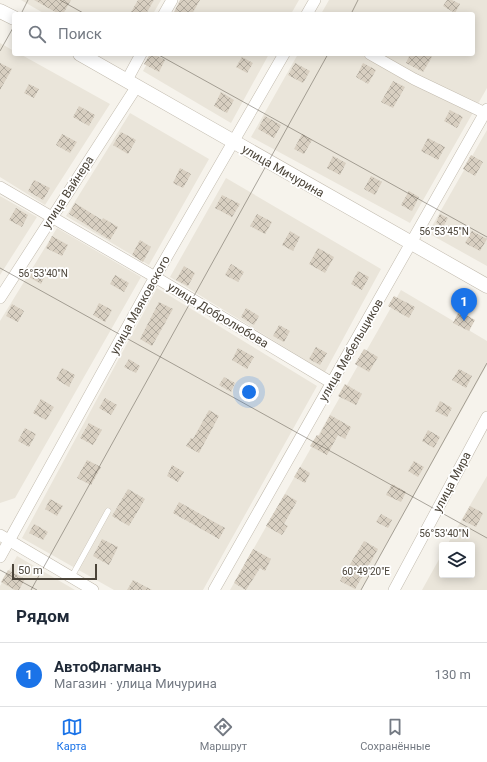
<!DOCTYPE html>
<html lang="ru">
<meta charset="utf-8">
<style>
:root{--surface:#fff;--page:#f6f6f7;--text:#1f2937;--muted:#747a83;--line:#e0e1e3;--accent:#1a73e8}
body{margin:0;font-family:Roboto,sans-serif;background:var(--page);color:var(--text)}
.controls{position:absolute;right:12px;bottom:12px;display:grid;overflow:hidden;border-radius:4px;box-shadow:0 2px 10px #0003}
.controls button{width:36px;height:36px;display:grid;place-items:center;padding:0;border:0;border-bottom:1px solid var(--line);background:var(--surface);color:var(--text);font:20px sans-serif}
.scale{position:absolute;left:12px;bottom:10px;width:85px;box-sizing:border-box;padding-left:4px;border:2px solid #4b4439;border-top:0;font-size:11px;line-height:14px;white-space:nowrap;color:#4b4439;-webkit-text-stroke:3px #fff;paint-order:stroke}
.you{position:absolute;left:249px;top:392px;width:14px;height:14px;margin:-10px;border:3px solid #fff;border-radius:50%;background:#1a73e8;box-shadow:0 0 0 6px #1a73e833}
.badge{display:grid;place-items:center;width:26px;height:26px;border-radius:50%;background:var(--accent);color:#fff;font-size:13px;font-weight:700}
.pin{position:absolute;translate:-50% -33px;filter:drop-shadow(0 1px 2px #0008)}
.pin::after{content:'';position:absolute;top:21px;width:14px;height:12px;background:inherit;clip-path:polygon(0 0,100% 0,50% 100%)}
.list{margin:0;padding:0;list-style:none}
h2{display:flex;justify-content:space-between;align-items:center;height:52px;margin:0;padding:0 16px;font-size:17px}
h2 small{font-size:13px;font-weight:400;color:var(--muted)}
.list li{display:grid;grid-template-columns:26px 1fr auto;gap:12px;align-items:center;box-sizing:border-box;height:64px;padding:0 16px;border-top:1px solid var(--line)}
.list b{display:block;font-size:15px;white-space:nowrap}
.list p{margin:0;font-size:13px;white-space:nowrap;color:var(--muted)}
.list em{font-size:13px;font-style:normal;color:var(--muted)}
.icon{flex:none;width:22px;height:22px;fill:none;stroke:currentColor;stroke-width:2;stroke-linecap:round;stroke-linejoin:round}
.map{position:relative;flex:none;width:487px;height:590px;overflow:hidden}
.search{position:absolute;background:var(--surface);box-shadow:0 2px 10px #0003;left:12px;right:12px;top:12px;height:44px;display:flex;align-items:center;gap:10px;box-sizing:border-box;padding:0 14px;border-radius:4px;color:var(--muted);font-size:15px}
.sheet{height:116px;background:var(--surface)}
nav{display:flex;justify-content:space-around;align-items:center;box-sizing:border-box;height:56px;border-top:1px solid var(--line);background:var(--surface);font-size:11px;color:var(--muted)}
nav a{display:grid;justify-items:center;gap:2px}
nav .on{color:var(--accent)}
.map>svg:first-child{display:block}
.residential{fill:#eae5da}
.building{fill:url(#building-cross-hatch)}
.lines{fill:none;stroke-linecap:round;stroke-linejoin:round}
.service-casing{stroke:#c2bbae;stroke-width:6}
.minor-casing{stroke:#c2bbae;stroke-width:12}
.tertiary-casing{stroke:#c2bbae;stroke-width:15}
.service{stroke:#fff;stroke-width:5.5}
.minor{stroke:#fff;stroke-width:11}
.tertiary{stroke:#fff;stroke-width:14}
.ticks{fill:none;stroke:#4b4439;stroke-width:1;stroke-opacity:0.45}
.labels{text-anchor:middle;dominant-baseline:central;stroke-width:3.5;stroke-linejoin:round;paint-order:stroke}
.street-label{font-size:12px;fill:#4b4439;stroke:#fff}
.ticks-label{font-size:10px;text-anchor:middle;fill:#4b4439;stroke:#fff;stroke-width:3.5;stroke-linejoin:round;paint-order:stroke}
</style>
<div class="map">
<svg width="487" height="590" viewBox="0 0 487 590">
<defs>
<pattern id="building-cross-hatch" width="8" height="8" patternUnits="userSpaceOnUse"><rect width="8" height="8" fill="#d8cfc1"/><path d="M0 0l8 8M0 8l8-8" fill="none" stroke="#b1aa9e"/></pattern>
</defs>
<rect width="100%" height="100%" fill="#f6f3ec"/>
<path class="residential" d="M21 0H161L153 14H45Z
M183 0H299L291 14H175Z
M329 0H487V88L410 223 251 137 298 54H473V14H321Z
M0 43 14 51V54H20L110 104 45 205 0 177Z
M152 54H269L231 123 143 71Z
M130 113 209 159 149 265 66 216Z
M487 130V266L428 233Z
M226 178 381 269 325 372 170 277Z
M0 196 37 217 0 275Z
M57 228 141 277 15 498 0 503V321Z
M157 288 317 386 203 590H114L22 538Z
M401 290 487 341V365L361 590H230Z
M487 476V590H422L442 554V575H472V545H447Z
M17 556 75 590H0V586Z"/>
<path class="building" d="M34 0H71L63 14H59Z
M138 0H154L146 14H130Z
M180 0H200L192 14H173Z
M447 0H452L460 4 455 13 443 6Z
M150 54H154L165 60 159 72 144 64Z
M410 54H427L432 57 423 72 406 63Z
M242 57 253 63 247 73 236 67Z
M0 63 12 69 0 90Z
M295 63 310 71 303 83 288 75Z
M363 63 376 70 368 84 356 77Z
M393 81 405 87 393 108 381 102Z
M29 84 39 89 34 98 24 93Z
M221 92 234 100 227 113 214 106Z
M79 106 95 115 89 126 73 117Z
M450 110 463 117 457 128 444 121Z
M265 116 281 125 274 138 258 129Z
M121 132 136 140 128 154 113 145Z
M62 134 77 142 70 153 56 145Z
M302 134 312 140 304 154 294 149Z
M428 138 445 147 438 160 421 151Z
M471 155 483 162 475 176 463 169Z
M333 156 346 163 340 175 327 168Z
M180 168 191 174 183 188 173 183Z
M371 176 382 182 375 195 364 189Z
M34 180 50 188 43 200 28 191Z
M409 191 419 197 412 211 401 205Z
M222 195 240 204 232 217 215 208Z
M75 203 102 220 103 218 118 227 110 240 69 214Z
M16 208 28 215 22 227 9 220Z
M257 214 272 222 265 234 250 226Z
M440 214 448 218 443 227 436 223Z
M290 231 300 237 293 251 282 245Z
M472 231 487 239 480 251 465 243Z
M52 236 68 245 62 256 46 248Z
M140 240 151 247 143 262 132 255Z
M318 248 334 257 325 273 309 264Z
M231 264 244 272 238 282 225 275Z
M184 266 195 273 188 286 176 280Z
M34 267 46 274 41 284 29 277Z
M358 271 369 277 362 290 351 284Z
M115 275 129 283 124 292 110 284Z
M394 296 415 307 409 318 388 306Z
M159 302 173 309 152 346 140 339Z
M99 303 112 310 105 322 93 315Z
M12 304 24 311 18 322 6 316Z
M246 308 259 316 254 325 241 317Z
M459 311 475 320 469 331 453 323Z
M279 325 290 331 284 342 273 336Z
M316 347 327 353 320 365 309 359Z
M238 348 254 357 247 369 232 360Z
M364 349 378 357 369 372 355 364Z
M129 359 140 366 136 373 124 367Z
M62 368 75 375 69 387 56 379Z
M459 369 472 376 466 388 452 380Z
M224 377 235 383 231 392 219 385Z
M345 384 362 394 356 405 338 396Z
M105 398 117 405 111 415 99 408Z
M41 399 54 407 46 420 33 413Z
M440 401 452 408 447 417 435 411Z
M209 410 219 416 199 453 186 446 191 438 193 439Z
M330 415 351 427 345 439 338 435 327 455 310 446 317 435 319 436Z
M89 423 102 430 93 445 80 438Z
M25 428 36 434 29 447 18 441Z
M428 430 440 437 434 448 422 441Z
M87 460 101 467 91 485 77 478Z
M414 461 424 467 418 477 408 471Z
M172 465 184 472 178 482 167 476Z
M300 467 310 473 305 483 294 477Z
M392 484 406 492 401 502 386 495Z
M128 489 145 499 129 526 112 516Z
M285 494 297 501 284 524 288 526 282 535 266 526Z
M50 499 63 506 57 516 45 509Z
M179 502 225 528 219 539 173 513Z
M470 506 483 513 476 527 462 520Z
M381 514 392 520 388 528 376 522Z
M34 524 48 532 43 540 29 533Z
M102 539 118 547 109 565 93 556Z
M364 541 378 549 355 589 340 581Z
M253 549 271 559 265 571 260 568 246 590 234 583Z
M8 570 25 579 19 590H15L1 582Z
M133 580 152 590H127Z"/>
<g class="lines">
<defs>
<path id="service" d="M71 578 108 511"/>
<path id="minor" d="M164 14 172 0
M307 14 315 0
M370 54 414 79 485 113
M127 80 141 54
M0 187 155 277 332 383
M0 298 137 86
M0 535 93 590
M0 557 155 277 284 54
M214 590 487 109
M394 590 487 417"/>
<path id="tertiary" d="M0 11 14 18
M80 54 487 286"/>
</defs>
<use href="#service" class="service-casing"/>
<use href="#minor" class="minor-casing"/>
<use href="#tertiary" class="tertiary-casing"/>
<use href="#service" class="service"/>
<use href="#minor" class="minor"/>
<use href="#tertiary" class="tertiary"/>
</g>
<path class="ticks" d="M60 0 85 14M21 14 28 0M351 14 358 0M0 51 14 26M157 54 487 237M0 268 487 538M0 570 37 590M31 590 328 54M361 590 487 363"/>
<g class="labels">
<g class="street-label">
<text transform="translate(283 171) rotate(30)">улица Мичурина</text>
<text transform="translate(68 192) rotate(-57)">улица Вайнера</text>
<text transform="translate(140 305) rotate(-61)">улица Маяковского</text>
<text transform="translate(218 315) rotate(31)">улица Добролюбова</text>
<text transform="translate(351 350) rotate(-60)">улица Мебельщиков</text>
<text transform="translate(452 482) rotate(-62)">улица Мира</text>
</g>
</g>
<g class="ticks-label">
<text x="444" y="235">56°53'45"N</text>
<text x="43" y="277">56°53'40"N</text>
<text x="444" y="537">56°53'40"N</text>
<text x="366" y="575">60°49'20"E</text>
</g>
</svg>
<div class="controls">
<button><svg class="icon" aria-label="layers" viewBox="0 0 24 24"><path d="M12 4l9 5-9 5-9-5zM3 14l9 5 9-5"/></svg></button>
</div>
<div class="scale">50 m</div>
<div class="you"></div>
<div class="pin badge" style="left:464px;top:321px">1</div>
<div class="search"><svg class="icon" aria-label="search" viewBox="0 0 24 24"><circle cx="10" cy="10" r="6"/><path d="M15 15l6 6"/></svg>Поиск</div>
</div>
<section class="sheet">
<h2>Рядом<small></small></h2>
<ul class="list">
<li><span class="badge">1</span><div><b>АвтоФлагманъ</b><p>Магазин · улица Мичурина</p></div><em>130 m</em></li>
</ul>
</section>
<nav>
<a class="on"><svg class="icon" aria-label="map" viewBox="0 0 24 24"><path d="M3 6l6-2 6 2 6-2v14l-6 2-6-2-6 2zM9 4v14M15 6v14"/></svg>Карта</a>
<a><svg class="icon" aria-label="directions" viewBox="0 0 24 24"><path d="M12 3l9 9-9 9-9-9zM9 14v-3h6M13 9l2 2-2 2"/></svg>Маршрут</a>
<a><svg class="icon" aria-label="saved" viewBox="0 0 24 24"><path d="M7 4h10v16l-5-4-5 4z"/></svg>Сохранённые</a>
</nav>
